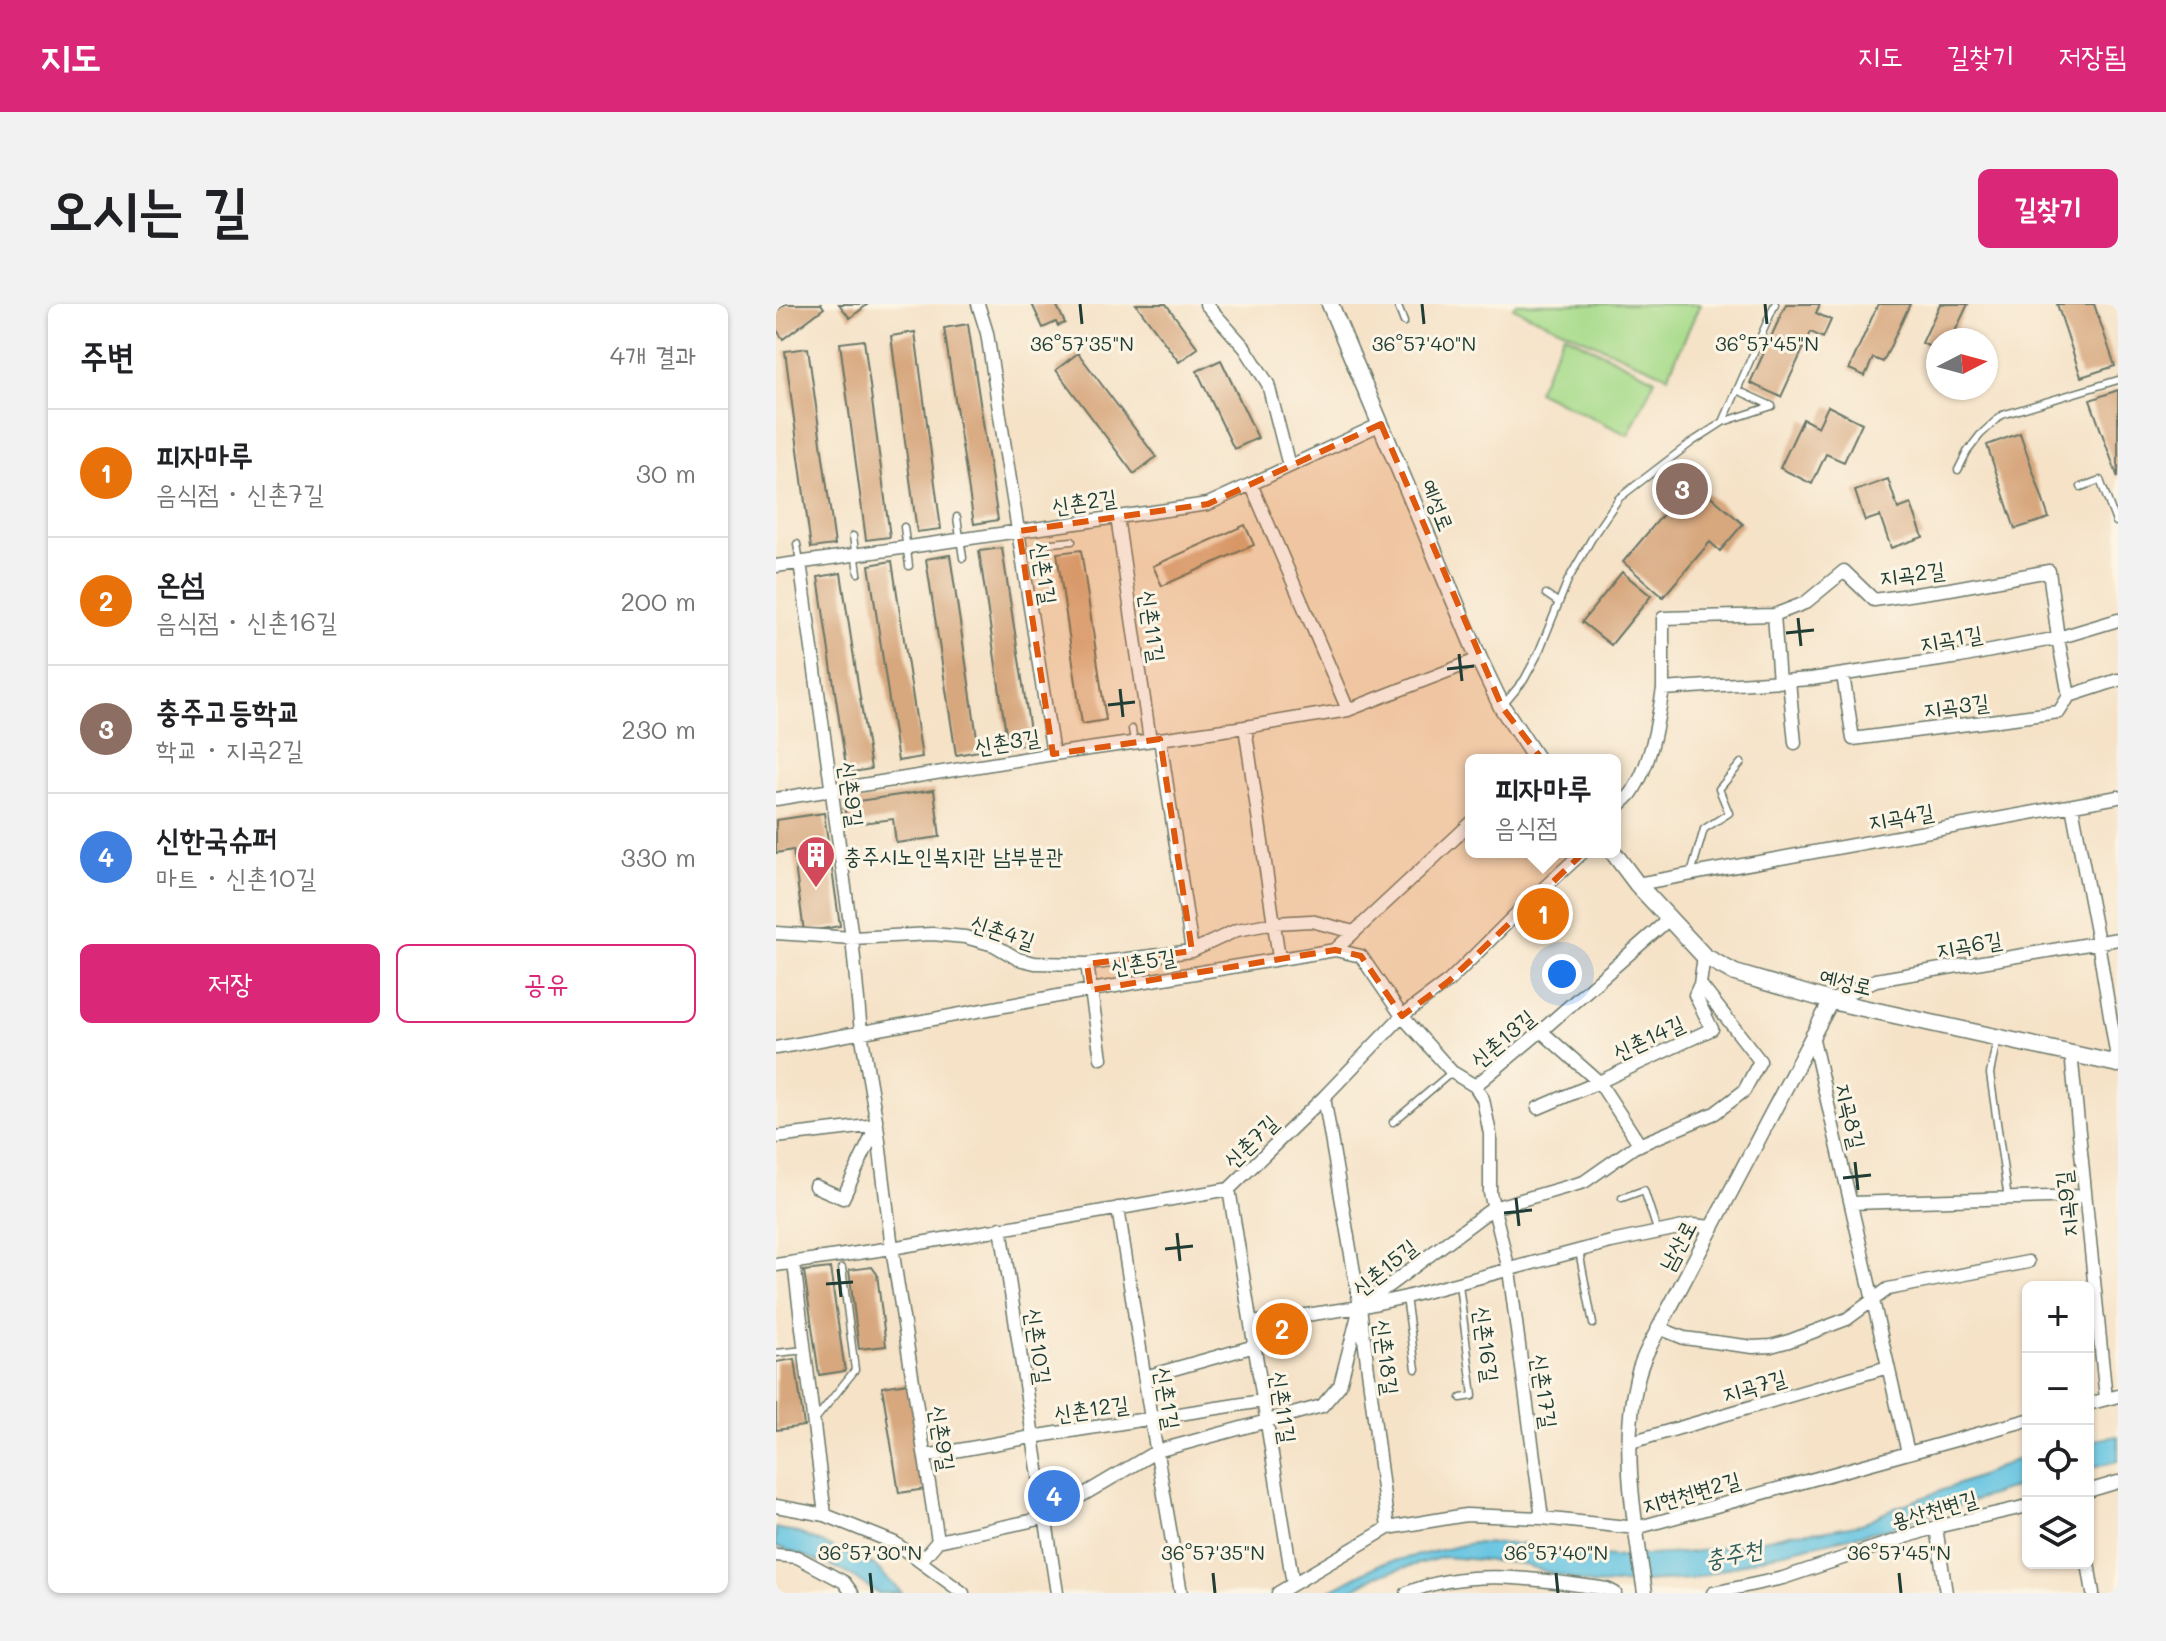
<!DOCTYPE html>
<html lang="ko">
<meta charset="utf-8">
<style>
:root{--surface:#fff;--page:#f2f2f2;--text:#202124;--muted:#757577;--line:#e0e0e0;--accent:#db2777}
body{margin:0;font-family:Mali,"Poor Story",sans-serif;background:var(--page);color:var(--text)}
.controls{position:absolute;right:24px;bottom:24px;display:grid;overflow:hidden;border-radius:12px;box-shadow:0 2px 6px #0004}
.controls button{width:72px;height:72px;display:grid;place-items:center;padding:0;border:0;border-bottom:2px solid var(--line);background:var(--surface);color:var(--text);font:40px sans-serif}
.compass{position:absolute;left:1150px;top:24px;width:72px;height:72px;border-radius:50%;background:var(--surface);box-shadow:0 2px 6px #0004;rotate:84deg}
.you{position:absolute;left:786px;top:670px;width:28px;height:28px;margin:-20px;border:6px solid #fff;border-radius:50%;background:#1a73e8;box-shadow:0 0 0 12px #1a73e833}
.badge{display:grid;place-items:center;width:52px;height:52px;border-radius:50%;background:var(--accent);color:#fff;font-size:26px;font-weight:700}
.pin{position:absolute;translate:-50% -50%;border:4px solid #fff;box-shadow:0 2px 8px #0006}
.popup{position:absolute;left:689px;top:450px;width:156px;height:104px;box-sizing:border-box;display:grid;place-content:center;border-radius:12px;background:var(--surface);filter:drop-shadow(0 2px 6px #0005);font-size:26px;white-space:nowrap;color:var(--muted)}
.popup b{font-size:30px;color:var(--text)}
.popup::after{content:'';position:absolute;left:50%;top:100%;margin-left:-16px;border:16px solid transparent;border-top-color:var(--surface)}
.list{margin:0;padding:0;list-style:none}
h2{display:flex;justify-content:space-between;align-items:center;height:104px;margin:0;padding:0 32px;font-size:34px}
h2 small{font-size:26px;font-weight:400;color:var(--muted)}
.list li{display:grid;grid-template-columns:52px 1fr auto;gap:24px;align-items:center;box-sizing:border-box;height:128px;padding:0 32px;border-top:2px solid var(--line)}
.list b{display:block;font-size:30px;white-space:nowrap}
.list p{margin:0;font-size:26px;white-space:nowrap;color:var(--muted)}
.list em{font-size:26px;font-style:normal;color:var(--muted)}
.actions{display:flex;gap:16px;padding:24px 32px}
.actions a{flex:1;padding:18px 0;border:2px solid var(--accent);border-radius:12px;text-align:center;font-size:28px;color:var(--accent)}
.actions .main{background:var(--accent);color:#fff}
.icon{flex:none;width:44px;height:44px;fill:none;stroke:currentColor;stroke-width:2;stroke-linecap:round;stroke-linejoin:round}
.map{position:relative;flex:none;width:1342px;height:1289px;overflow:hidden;border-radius:12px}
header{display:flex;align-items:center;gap:48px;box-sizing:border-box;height:112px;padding:0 40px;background:var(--accent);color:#fff}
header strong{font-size:38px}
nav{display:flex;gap:44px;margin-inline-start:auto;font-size:28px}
.intro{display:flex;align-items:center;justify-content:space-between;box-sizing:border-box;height:192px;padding:0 48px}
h1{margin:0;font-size:56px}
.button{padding:20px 36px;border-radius:12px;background:var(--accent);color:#fff;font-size:28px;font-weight:700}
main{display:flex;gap:48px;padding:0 48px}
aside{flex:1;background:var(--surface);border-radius:12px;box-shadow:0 2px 6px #0004}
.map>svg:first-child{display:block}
.green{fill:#a7db8b;stroke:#638c60;stroke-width:2}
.water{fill:#62c3e1;stroke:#40808a;stroke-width:2}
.building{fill:#d7a77e}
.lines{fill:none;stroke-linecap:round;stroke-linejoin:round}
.service-casing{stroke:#6a7767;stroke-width:9}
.minor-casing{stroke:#6a7767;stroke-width:15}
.tertiary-casing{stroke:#6a7767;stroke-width:17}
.secondary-casing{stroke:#6a7767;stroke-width:19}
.service{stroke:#fff;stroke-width:6}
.minor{stroke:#fff;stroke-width:12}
.tertiary{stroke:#fff;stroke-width:14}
.secondary{stroke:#fff;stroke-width:16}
.marked{fill:#de580e;fill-opacity:0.2;stroke:#de580e;stroke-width:6;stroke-dasharray:16 10;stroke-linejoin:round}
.ticks{fill:none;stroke:#1f3d34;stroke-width:3}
.labels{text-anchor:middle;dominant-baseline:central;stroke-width:6;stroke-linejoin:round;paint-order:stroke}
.street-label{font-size:22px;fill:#1f3d34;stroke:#fcf5e5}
.poi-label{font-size:22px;fill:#1f3d34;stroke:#fcf5e5;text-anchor:start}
.water-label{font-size:24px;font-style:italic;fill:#305e5f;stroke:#fcf5e5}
.ticks-label{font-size:20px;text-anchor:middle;fill:#1f3d34;stroke:#fcf5e5;stroke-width:6;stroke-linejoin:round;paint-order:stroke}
</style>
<header>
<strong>지도</strong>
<nav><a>지도</a><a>길찾기</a><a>저장됨</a></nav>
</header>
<div class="intro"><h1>오시는 길</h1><a class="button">길찾기</a></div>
<main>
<aside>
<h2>주변<small>4개 결과</small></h2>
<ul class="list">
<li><span class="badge" style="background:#e8710a">1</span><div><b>피자마루</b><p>음식점 · 신촌7길</p></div><em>30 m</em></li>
<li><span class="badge" style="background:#e8710a">2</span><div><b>온섬</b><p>음식점 · 신촌16길</p></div><em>200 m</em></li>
<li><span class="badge" style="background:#8d6e63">3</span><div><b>충주고등학교</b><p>학교 · 지곡2길</p></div><em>230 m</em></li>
<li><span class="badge" style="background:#3f7fe0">4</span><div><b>신한국슈퍼</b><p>마트 · 신촌10길</p></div><em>330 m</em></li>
</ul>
<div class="actions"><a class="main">저장</a><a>공유</a></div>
</aside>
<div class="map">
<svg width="1342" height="1289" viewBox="0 0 1342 1289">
<rect width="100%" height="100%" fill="#fcf5e5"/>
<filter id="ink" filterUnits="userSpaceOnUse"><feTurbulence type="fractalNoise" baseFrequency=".0125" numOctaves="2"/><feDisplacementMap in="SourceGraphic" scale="16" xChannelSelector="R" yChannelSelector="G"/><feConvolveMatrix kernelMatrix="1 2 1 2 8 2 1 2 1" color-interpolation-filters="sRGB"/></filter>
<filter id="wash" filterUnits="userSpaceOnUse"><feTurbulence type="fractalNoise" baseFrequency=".006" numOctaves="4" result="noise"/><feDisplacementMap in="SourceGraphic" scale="32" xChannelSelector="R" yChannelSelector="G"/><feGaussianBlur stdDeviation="1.8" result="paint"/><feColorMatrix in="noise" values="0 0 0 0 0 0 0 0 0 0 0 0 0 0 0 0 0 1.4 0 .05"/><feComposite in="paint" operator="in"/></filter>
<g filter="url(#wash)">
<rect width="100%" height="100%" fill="#f5e2c7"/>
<path class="green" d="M739 0H924L892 72 737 4Z
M788 30 879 75 852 131 761 87Z"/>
<path class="water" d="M1342 1132V1157L1312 1164V1137Z
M1252 1150V1179L1110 1225 1003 1249 915 1275 818 1281 741 1259 668 1253 602 1271 570 1289H549L604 1260 696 1239 744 1240 795 1250 838 1253 909 1249 970 1240 1018 1229 1046 1227 1085 1220 1119 1204 1204 1172Z
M0 1224 25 1230 98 1261 126 1289H102L64 1265 0 1242Z"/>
<g id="blocks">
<path class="building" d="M9 0H45L48 4 7 35 0 25V7Z
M63 0H92L74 14Z
M256 0H280L289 19 282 22 280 18 267 24Z
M360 0H390L422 44 403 58Z
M1010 0H1044L1040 9 1055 16 1047 34 1035 28 1005 93 974 79Z
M1102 0H1134L1107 58 1097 54 1089 72 1073 65Z
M1164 0H1192L1175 36H1162V47L1146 39Z
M1281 0H1318L1339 62 1305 73Z
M192 20 222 216 198 220 168 24Z
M139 28 165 225 141 228 115 32Z
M88 36 114 233 90 236 64 39Z
M32 44 59 241 35 244 9 47Z
M302 49 380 153 358 170 280 66Z
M445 56 482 134 458 145 421 67Z
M1342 86V174L1314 96Z
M1052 102 1086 119 1068 158 1050 150 1036 180 1004 164 1027 115 1042 123Z
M1244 129 1273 214 1239 225 1211 141Z
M1112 175 1122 205 1135 200 1147 233 1115 244 1104 212 1089 217 1079 187Z
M916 176 967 220 944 247 934 238 887 293 847 258Z
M469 221 478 241 386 282 377 262Z
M226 244 256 440 232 443 203 247Z
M305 246 330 416 306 420 281 249Z
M174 251 203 447 180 451 150 255Z
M116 257 146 453 122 457 93 261Z
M846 268 875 292 835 341 806 318Z
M65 269 95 465 71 469 42 273Z
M158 486 164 533 120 539 117 515 71 521 68 499Z
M48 509 64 622 28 628 17 546 0 549V516Z
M96 963 101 970 110 1042 83 1045 73 966Z
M54 964 69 1067 43 1071 28 967Z
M19 1055 28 1122 0 1126V1058Z
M132 1079 150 1185 123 1189 106 1083Z"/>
</g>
</g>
<g filter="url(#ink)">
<use href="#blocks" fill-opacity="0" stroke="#6a7767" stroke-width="2"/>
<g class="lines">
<defs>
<path id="service" d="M621 0 628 18
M947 118 996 102 961 86
M1182 166 1191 148 1204 131 1226 111 1342 76
M1305 183 1324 176 1340 218
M181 213 187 254
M128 223 133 262
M77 232 82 269
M276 239 296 237
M21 240 24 258
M770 290 783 299
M728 400 748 376 762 350 792 276 819 229 843 194 916 138 947 118 999 0
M356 425 358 438
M915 570 928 525 953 509 943 485 965 459
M1221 734 1214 770 1232 895
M617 818 676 768
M846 894 868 886 882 929
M803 947 817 1020
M683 980 697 1092 685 1094
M630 993 640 1065
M0 1049 29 1046
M38 1117 79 1066 66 964"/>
<path id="minor" d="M202 0 211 29 277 450
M430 0 469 44 492 80 513 162
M475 180 572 406
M341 213 374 436
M24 258 76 634 85 728 101 821 116 944 162 1237 145 1257
M0 262 432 200 605 120
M998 311 1003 378
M1067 371 1077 435 1283 408 1293 392 1342 376
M1013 377 1019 439
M887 385V314L998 311 1029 299 1068 267 1098 296 1174 285 1273 267 1282 334 1293 392
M469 423 503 654
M384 435 416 647
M0 495 277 450 469 423 572 406 703 355
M1296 502 1322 638 1342 760
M839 505C845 499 853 494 857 487 876 457 881 419 887 385L1035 375 1184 353 1282 334 1342 316
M861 580 1342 493
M0 629 76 634 156 630 189 633 218 641 242 655 259 659 311 660 416 647 461 626 498 619 535 617 578 628
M559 646 585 652 626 712 676 768 699 782 707 795 714 830V889L733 966 766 1214
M311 660 325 754
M1055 697 1100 676 1342 635
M765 727 823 778 864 841
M1036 731 1132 1149
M0 744 315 686 559 646 695 519
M1295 749 1330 1095
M699 782 765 727 893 615
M548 793 584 1003 612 1224
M762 804 823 778 936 725 919 691 924 680
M0 833 101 821
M39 882 67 894 101 821
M453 885 517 1280
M1075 899 1309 892
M342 904 375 1115 405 1289
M225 924 281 1289
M18 959 49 1211
M0 961 116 944 453 885 548 793 626 712 673 677 744 606 807 548
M476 1019 584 1003 630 993 835 938 917 921 936 923
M883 1024 908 1034 977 1043 995 1042 1013 1037 1071 1015 1112 985 1252 958
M369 1073 479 1042
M1312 1100 1342 1092
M855 1138 1112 1063
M150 1152 256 1133 486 1097
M1312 1187 1342 1178
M0 1202 49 1211 119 1239 187 1289
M1160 1223 1170 1289
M162 1237 268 1214 381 1147 546 1102 564 1081 584 1003 717 904 808 878 858 843 939 809 968 787 984 757 924 680 928 652
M0 1251 21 1253 68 1278 76 1289
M1312 1259 1317 1289
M502 1289 612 1224 690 1211 766 1214 860 1224 1252 1116
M631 1289C694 1262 765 1276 831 1285L839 1289
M937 1289 1007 1274 1160 1223 1252 1202"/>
<path id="tertiary" d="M869 1289C859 1220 844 1144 861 1075 865 1057 874 1041 883 1024L1055 697"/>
<path id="secondary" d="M554 0 703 355 726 403 761 456
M837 548 861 580 928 652 959 669 1055 697 1342 760"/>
</defs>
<use href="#service" class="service-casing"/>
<use href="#minor" class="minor-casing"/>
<use href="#tertiary" class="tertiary-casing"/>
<use href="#secondary" class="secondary-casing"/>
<use href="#service" class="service"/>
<use href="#minor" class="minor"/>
<use href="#tertiary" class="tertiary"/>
<use href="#secondary" class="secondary"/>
</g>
</g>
<path class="marked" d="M605 120 726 403 825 532 673 677 626 712 585 652 559 646 315 686 311 660 416 647 384 435 277 450 243 227 432 200Z"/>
<path class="ticks" d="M304 0 306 20M646 0 648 20M989 0 991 20M1022 314 1025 342M1010 329 1038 326M683 350 686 377M671 365 698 362M344 385 347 413M332 401 359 398M1079 858 1082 886M1067 874 1095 871M740 894 743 922M728 909 756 906M401 929 404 957M389 945 417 942M62 965 65 993M50 980 77 978M94 1269 96 1289M437 1269 439 1289M780 1269 782 1289M1123 1269 1125 1289"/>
<defs>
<symbol id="building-pin" viewBox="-11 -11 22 30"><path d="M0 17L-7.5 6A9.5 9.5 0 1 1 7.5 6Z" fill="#d1495b" stroke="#fcf5e5"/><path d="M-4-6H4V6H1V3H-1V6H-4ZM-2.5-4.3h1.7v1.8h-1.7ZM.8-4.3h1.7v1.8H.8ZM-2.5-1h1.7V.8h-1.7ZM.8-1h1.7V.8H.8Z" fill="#fff"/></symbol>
</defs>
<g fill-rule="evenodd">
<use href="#building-pin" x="18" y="529" width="44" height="60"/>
</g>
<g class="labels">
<g class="street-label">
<text transform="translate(308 197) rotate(-8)">신촌2길</text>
<text transform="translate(662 201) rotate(68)">예성로</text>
<text transform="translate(269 269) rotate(81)">신촌1길</text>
<text transform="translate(1136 269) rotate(-7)">지곡2길</text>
<text transform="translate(377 322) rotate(82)">신촌11길</text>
<text transform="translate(1175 334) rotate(-10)">지곡1길</text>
<text transform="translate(1180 401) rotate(-7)">지곡3길</text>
<text transform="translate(231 437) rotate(-9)">신촌3길</text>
<text transform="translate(76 490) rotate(82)">신촌9길</text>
<text transform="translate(1125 512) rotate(-10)">지곡4길</text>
<text transform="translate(227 627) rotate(18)">신촌4길</text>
<text transform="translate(1193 640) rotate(-10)">지곡6길</text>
<text transform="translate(367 657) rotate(-10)">신촌5길</text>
<text transform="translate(1070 677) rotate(13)">예성로</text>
<text transform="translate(872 733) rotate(-25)">신촌14길</text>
<text transform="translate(726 734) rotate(-40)">신촌13길</text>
<text transform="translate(1075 812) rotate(77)">지곡8길</text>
<text transform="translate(474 837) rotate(-44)">신촌7길</text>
<text transform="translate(1290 900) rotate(-96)">지곡9길</text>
<text transform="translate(901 941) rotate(-62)">남산로</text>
<text transform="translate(608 963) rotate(-39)">신촌15길</text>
<text transform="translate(711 1040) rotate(83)">신촌16길</text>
<text transform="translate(263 1042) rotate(82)">신촌10길</text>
<text transform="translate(611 1053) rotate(83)">신촌18길</text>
<text transform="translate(978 1081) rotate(-16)">지곡7길</text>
<text transform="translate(769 1087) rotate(82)">신촌17길</text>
<text transform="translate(392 1094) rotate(81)">신촌1길</text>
<text transform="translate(508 1103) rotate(82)">신촌11길</text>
<text transform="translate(315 1104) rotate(-8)">신촌12길</text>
<text transform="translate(167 1134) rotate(81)">신촌9길</text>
<text transform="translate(915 1188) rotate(-16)">지현천변2길</text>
<text transform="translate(1158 1205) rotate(-16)">용산천변길</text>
</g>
<g class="poi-label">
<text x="68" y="551">충주시노인복지관 남부분관</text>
</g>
<g class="water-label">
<text transform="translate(957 1249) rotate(-12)">충주천</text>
</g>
</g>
<g class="ticks-label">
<text x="306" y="47">36°57'35"N</text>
<text x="648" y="47">36°57'40"N</text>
<text x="991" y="47">36°57'45"N</text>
<text x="94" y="1256">36°57'30"N</text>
<text x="437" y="1256">36°57'35"N</text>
<text x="780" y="1256">36°57'40"N</text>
<text x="1123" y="1256">36°57'45"N</text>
</g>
</svg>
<div class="controls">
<button>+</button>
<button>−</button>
<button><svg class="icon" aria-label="locate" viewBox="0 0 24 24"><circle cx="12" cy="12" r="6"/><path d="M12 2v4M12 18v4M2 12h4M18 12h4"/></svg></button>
<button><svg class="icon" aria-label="layers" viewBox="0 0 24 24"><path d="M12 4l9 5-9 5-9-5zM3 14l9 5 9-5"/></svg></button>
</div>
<svg class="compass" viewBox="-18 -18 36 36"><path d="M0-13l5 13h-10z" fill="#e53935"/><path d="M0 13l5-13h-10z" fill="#757577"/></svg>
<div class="you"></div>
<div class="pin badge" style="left:767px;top:610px;background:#e8710a">1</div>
<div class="popup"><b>피자마루</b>음식점</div>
<div class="pin badge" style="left:506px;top:1025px;background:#e8710a">2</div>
<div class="pin badge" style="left:906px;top:185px;background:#8d6e63">3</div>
<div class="pin badge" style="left:278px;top:1192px;background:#3f7fe0">4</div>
</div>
</main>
